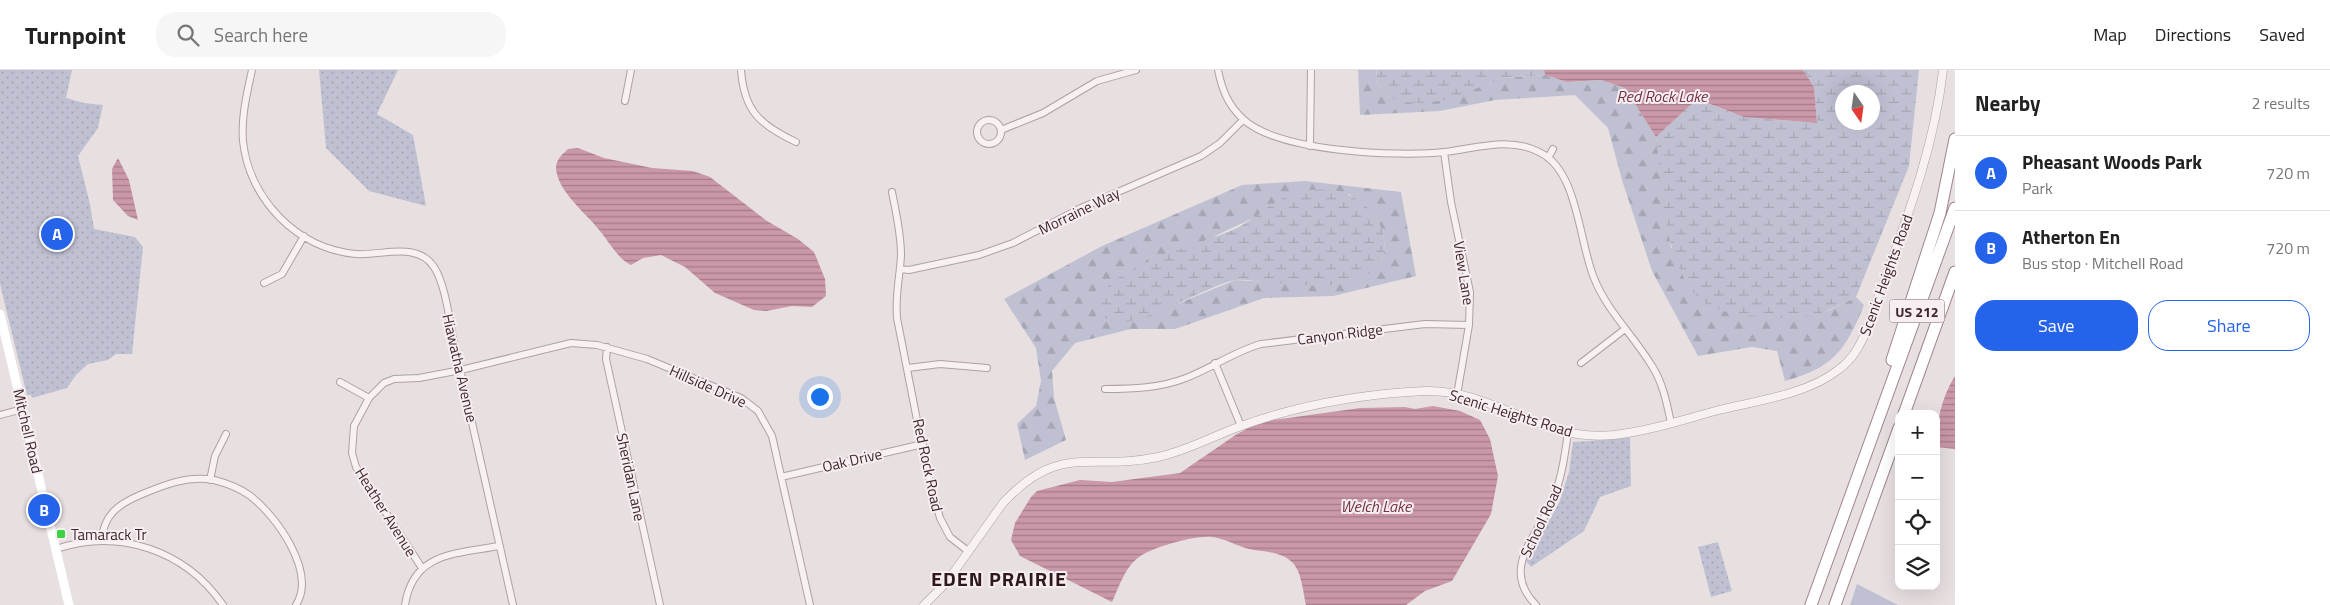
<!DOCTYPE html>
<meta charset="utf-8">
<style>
:root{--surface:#fff;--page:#f6f6f6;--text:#222;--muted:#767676;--line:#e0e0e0;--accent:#2563eb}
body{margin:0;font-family:"Titillium Web",sans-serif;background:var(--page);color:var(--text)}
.controls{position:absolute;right:15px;bottom:15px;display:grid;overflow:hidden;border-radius:10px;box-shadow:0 5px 20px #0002}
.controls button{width:45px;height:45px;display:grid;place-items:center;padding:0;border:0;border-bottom:1px solid var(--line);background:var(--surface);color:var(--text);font:25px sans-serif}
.compass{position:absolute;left:1835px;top:15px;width:45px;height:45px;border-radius:50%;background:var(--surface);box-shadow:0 5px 20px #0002;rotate:167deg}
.you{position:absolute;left:819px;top:326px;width:18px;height:18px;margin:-12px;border:4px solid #fff;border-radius:50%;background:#1a73e8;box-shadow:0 0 0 8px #1a73e833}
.badge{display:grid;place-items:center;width:32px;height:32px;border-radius:50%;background:var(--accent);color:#fff;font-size:16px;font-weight:700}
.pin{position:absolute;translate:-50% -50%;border:2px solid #fff;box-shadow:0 1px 5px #0006}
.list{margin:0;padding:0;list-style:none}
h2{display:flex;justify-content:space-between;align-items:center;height:65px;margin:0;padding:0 20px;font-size:21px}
h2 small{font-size:16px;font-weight:400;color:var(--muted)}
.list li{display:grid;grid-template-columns:32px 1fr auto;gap:15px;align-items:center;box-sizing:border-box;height:75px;padding:0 20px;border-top:1px solid var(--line)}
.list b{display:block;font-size:19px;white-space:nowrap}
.list p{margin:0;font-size:16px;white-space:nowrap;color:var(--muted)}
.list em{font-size:16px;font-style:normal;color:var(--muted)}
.actions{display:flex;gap:10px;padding:15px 20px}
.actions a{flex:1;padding:11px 0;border:1px solid var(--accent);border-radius:20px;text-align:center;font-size:18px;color:var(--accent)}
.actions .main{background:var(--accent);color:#fff}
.icon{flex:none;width:28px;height:28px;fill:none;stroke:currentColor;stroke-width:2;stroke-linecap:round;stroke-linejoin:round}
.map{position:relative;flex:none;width:1955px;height:535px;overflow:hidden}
header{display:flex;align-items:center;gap:30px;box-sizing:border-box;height:70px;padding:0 25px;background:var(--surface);border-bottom:1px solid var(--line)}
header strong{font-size:24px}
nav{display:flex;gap:28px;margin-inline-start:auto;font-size:18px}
.search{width:350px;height:45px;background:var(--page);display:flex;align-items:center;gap:12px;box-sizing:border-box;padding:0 18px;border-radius:20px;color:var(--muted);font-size:19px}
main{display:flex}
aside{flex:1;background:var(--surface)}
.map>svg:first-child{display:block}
.grass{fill:#bfc1d3}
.forest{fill:url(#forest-firs);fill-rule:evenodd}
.wetland{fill:url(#wetland-marsh);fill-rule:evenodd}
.park{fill:url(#park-dots)}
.water{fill:url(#water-rules)}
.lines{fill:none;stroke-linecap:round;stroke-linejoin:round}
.minor-casing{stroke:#afa0a3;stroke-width:8}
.tertiary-casing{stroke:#afa0a3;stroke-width:9}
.motorway-casing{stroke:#9f868b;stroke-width:13}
.minor{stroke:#f7f1f2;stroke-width:6}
.tertiary{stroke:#f7f1f2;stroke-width:8}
.secondary{stroke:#fff;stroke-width:9}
.motorway{stroke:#fff;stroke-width:11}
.poi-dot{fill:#40d143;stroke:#f6eef0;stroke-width:2}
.labels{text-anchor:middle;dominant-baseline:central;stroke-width:4;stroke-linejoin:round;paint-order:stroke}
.shield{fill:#f6eef0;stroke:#776367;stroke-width:1}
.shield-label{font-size:14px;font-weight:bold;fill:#40272c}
.street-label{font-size:15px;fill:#40272c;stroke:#f6eef0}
.poi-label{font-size:15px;fill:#40272c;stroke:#f6eef0;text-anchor:start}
.water-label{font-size:16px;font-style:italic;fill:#753043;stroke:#f6eef0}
.district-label{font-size:20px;font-weight:bold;letter-spacing:1px;fill:#30191d;stroke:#f6eef0}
</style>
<header>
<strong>Turnpoint</strong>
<div class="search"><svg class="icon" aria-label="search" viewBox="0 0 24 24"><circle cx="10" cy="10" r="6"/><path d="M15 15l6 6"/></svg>Search here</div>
<nav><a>Map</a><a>Directions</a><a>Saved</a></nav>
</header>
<main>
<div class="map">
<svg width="1955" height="535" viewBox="0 0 1955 535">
<defs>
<pattern id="forest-firs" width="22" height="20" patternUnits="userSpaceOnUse" patternTransform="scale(1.25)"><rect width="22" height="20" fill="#bfc1d3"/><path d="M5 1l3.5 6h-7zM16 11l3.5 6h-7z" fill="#a5a6b5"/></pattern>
<pattern id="wetland-marsh" width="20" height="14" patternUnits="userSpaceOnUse" patternTransform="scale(1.25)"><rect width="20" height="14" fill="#bfc1d3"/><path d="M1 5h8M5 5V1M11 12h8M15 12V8" fill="none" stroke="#a5a6b5"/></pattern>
<pattern id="park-dots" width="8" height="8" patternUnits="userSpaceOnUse" patternTransform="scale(1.25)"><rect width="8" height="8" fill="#bfc1d3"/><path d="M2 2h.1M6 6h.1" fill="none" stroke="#a5a6b5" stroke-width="1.8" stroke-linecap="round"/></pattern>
<pattern id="water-rules" width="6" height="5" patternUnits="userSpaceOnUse" patternTransform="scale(1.25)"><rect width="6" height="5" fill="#ca98a8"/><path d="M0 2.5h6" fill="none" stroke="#a57c89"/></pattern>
</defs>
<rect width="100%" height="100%" fill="#e8dfe1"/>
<path class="grass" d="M1857 514 1898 535H1850Z"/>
<path class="forest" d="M1358 0H1376L1378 15 1389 27 1478 17 1502 8 1545 5 1567 12 1601 10 1625 18 1656 67 1671 178 1828 241 1856 227 1864 235C1846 280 1833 298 1785 311L1777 281 1752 277 1698 286 1652 201 1622 110 1608 58 1575 25 1495 30 1440 41 1360 45Z
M1305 111 1401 122 1416 206 1333 226 1264 228 1175 259H1131L1075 273 1052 301 1054 328 1066 370 1025 390 1017 354 1036 336 1041 311 1036 278 1004 229 1102 176 1242 115ZM1349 124C1372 140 1393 162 1381 191L1267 212 1235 210 1182 232 1131 250 1114 252 1217 165 1249 150Z"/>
<path class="wetland" d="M1376 0H1544L1545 5 1502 8 1451 29 1425 33 1403 32 1389 27 1378 15Z
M1803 0H1919L1909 96 1856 227C1838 236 1819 246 1799 248 1786 249 1771 247 1757 246 1738 245 1715 242 1700 229 1663 196 1662 113 1656 67L1697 29 1730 42 1755 48 1817 53 1814 17ZM1842 22H1872V52H1842Z
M1331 119C1337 121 1344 122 1349 125 1386 142 1403 194 1356 210 1326 220 1293 214 1262 212 1254 211 1243 209 1235 210 1208 215 1138 259 1113 252 1109 250 1104 247 1100 245 1098 238 1097 233 1101 226 1116 194 1203 174 1235 159 1258 148 1275 127 1301 121 1310 119 1321 120 1331 119Z"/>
<path class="park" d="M0 0H72L66 28 84 33 103 35 98 58 78 86 90 134 94 159 135 167 143 177 132 284H116L108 290 88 294 76 305 67 318 32 328 31 325H27L0 214Z
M319 0H398L377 44 413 65 426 136 369 121 326 78Z
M1630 368 1631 416 1600 427 1584 461 1531 497 1526 491 1559 433 1569 402 1573 372Z
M1718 472 1732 521 1711 527 1698 477Z"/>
<path class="water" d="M1544 0H1803L1814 17 1817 53 1744 47 1697 29 1656 67 1625 18 1601 10 1567 12 1545 5Z
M578 78 604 88 652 98 693 101 710 107 767 151 798 169 814 182 825 209 826 226 812 237 792 236 766 241 754 240 715 223 685 197 661 185 643 188 631 195C617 188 610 173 600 161 587 144 557 121 556 98 556 89 563 84 568 79Z
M118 88 129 110 138 150 128 146 113 130 112 99Z
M1955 306V379L1936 377C1936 353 1942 326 1955 306Z
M1433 336 1460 341 1480 350 1490 369 1498 406 1491 444 1452 511 1425 521 1406 535H1306C1303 522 1302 502 1292 492 1280 481 1263 482 1249 479 1237 476 1224 468 1212 467 1196 465 1152 477 1139 487 1125 497 1119 517 1112 532L1020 486 1011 470 1015 453 1031 427 1037 421 1080 410 1112 412 1180 403 1237 364 1260 352 1360 338 1405 337 1415 339Z"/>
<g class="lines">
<defs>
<path id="minor" d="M252 0C247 23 241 47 243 71 249 129 297 179 356 184 382 186 417 171 434 197 446 215 450 255 455 277 475 363 493 449 513 535
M741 0C744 41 760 55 796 72
M1218 0C1222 20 1228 35 1243 49 1278 82 1398 87 1445 82 1477 78 1510 66 1541 83 1578 102 1579 172 1594 208 1607 241 1634 266 1652 296 1663 313 1667 334 1671 353
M625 31 631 0
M977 62a12 12 0 1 1 24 0a12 12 0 1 1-24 0Z
M1001 60 1043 43 1097 11 1136 0
M1310 76 1311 0
M1444 82 1451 132 1470 222 1469 255 1457 325
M1548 88 1553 79
M892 122C896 143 901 163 901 185 900 207 895 224 897 248L927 401 940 448 950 467 968 481
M900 199 909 200 979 185 1013 173 1081 138 1201 86 1220 73 1243 50
M264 213 282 204 304 166
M607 277 606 289 660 535
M1215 293 1241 356
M1581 293 1625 259
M908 298 940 294 987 298
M340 312 369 328
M1105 319C1133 319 1160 318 1186 308 1212 298 1233 282 1261 274L1425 254 1469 255
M0 345 23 339
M781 407 923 374
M210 410 215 386 226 364
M102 470C103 445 119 434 140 425 164 415 188 405 214 410 226 413 239 418 249 425 276 445 317 502 296 535
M56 479C119 458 185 480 223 535
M422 498 356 397 352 383 354 356 369 328 384 313 394 309 419 308 461 300 571 273 597 275 647 289 741 328 758 341 772 366 810 535
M405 535C413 482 456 484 499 476
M1536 535C1498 497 1541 463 1554 427 1562 406 1565 384 1568 362"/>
<path id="tertiary" d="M924 535 946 513 1003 433C1061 371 1089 402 1158 387 1187 381 1213 366 1241 356 1299 335 1363 324 1425 321 1479 319 1525 355 1577 364 1589 366 1602 366 1614 365 1650 361 1685 349 1719 340 1756 331 1808 324 1838 300 1854 289 1862 272 1869 254 1898 170 1933 89 1943 0"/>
<path id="motorway" d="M1892 290 1940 143 1955 69
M1904 344 1955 202
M1811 535 1955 138
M1835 535 1899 358"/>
</defs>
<use href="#minor" class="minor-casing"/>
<use href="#tertiary" class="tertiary-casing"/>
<use href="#motorway" class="motorway-casing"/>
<use href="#minor" class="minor"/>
<use href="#tertiary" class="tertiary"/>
<path class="secondary" d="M0 244 69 535"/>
<use href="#motorway" class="motorway"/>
</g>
<rect class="poi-dot" x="56" y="459" width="10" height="10" rx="2.5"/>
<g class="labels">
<rect class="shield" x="1889.5" y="229.5" width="55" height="23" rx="4"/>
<g class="shield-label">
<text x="1917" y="241">US 212</text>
</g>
<g class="street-label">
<text transform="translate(1079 141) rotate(-26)">Morraine Way</text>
<text transform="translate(1464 203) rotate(81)">View Lane</text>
<text transform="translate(1886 205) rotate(-70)">Scenic Heights Road</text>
<text transform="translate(1340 264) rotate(-7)">Canyon Ridge</text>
<text transform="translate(460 298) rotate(77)">Hiawatha Avenue</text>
<text transform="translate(708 316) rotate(24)">Hillside Drive</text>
<text transform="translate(1511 343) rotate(17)">Scenic Heights Road</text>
<text transform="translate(28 361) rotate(77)">Mitchell Road</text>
<text transform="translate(852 390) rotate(-13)">Oak Drive</text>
<text transform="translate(928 395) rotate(78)">Red Rock Road</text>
<text transform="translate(631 407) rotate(78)">Sheridan Lane</text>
<text transform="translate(386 442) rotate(58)">Heather Avenue</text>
<text transform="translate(1541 451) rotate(-65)">School Road</text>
</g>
<g class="poi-label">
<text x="71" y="464">Tamarack Tr</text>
</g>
<g class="water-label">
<text x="1662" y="26">Red Rock Lake</text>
<text x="1376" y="436">Welch Lake</text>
</g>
<g class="district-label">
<text x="999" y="508">EDEN PRAIRIE</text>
</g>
</g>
</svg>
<div class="controls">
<button>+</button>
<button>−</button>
<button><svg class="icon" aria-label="locate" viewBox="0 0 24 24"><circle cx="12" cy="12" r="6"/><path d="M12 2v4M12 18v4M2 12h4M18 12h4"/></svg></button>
<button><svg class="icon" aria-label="layers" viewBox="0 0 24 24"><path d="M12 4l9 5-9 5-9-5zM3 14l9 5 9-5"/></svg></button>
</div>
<svg class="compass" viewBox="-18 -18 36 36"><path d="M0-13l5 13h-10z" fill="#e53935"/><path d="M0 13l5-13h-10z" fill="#767676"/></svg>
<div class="you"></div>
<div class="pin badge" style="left:57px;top:164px">A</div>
<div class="pin badge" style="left:44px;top:440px">B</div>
</div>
<aside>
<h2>Nearby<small>2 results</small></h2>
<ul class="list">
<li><span class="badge">A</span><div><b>Pheasant Woods Park</b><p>Park</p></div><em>720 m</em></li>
<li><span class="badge">B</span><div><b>Atherton En</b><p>Bus stop · Mitchell Road</p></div><em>720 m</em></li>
</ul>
<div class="actions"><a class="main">Save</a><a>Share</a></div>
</aside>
</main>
